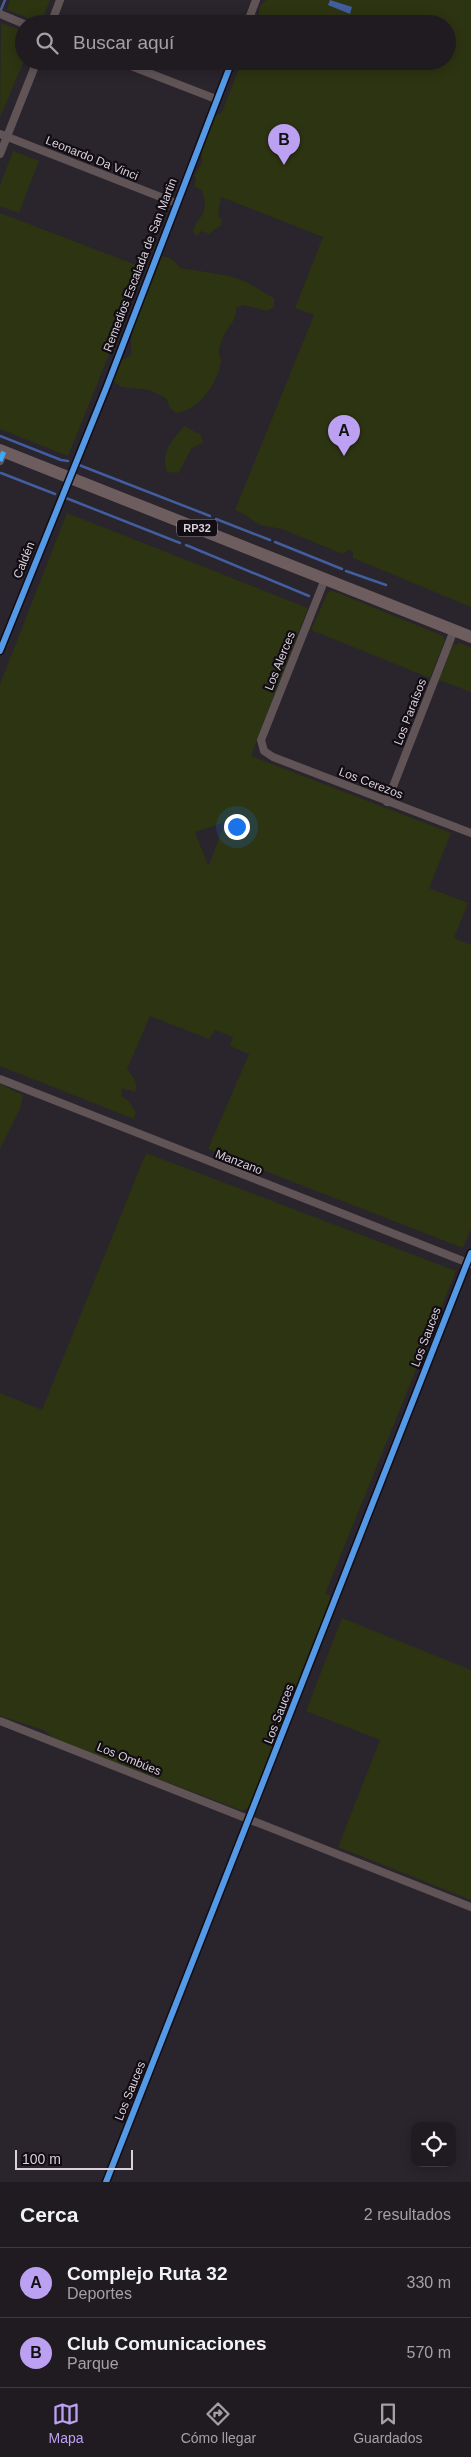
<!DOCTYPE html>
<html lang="es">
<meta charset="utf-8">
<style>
:root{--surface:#201b21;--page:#2d282e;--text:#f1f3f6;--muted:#a2a1a5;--line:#3d393f;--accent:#bca0f2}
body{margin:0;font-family:Helvetica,sans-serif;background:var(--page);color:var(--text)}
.controls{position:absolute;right:15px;bottom:15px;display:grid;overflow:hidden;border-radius:10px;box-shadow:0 2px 12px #0003}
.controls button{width:45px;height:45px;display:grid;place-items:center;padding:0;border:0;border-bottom:1px solid var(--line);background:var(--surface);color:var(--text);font:25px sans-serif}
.scale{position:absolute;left:15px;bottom:12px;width:118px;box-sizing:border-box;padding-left:5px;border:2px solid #d9d0da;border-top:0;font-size:14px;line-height:18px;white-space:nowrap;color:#d9d0da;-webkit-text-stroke:4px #120c13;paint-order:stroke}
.you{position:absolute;left:236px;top:826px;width:18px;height:18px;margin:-12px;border:4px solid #fff;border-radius:50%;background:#1a73e8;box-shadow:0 0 0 8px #1a73e833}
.badge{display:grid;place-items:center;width:32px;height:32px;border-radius:50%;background:var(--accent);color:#111;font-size:16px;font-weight:700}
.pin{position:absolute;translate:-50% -41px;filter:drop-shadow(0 1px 2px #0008)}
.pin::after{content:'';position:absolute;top:26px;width:18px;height:15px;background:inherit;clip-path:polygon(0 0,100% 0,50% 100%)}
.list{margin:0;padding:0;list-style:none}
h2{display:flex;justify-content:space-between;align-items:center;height:65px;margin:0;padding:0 20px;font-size:21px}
h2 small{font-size:16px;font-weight:400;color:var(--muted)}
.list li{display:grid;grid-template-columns:32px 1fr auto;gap:15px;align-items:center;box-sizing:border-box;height:70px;padding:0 20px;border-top:1px solid var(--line)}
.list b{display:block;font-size:19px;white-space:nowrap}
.list p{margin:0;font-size:16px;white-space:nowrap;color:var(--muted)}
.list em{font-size:16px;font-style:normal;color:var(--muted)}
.icon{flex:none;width:28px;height:28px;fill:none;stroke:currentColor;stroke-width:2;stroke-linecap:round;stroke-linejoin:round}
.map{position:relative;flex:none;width:471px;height:2182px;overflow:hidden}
.search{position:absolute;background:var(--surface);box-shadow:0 2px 12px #0003;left:15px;right:15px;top:15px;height:55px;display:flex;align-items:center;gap:12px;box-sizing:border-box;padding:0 18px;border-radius:28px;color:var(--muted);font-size:19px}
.sheet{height:205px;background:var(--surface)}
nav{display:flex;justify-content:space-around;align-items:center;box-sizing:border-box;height:70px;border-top:1px solid var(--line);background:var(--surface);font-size:14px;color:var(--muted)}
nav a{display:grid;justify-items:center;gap:2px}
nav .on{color:var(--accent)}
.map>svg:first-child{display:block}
.green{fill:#2d3412;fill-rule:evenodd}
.water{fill:#415e9f}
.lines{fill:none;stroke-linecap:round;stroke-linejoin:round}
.stream{stroke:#415e9f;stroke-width:2.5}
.street{stroke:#605456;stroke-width:8}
.primary{stroke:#6e5d5f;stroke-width:12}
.quiet{stroke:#3fa9f5;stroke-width:5;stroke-dasharray:10 5;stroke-linecap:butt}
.cycleway-casing{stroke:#120c13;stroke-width:9}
.cycleway{stroke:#5399e6;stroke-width:6}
.labels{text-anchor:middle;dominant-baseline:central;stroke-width:4.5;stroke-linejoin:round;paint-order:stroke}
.shield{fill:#120c13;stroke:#9d959e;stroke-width:1}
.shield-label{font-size:11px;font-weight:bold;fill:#d9d0da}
.street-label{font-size:12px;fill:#d9d0da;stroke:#120c13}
</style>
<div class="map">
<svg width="471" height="2182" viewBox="0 0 471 2182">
<rect width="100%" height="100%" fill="#2a242c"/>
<path class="green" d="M10 0H50L43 18 37 21 7 10Z
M266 0H471V607L353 558V552L348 550 343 554 282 529 260 525 249 518 248 516 235 510 314 315 295 308 323 237 221 197 218 216 222 220 221 225 209 234 201 231 197 236 193 232C194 222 204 217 205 206 205 201 203 195 202 190L194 186 196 179 194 175 202 163V126L209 117 216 116 222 112 242 61H447V24H257L260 6Z
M1 23 24 31V61L0 117Z
M13 151 39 161 19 213 0 206V185Z
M0 213 144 268 68 456 0 429Z
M161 256 170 258 181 268 230 276 246 282 274 298V307L267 311 244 305 236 308C237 322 227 326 223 338 221 343 218 349 219 353 219 357 221 357 221 361 218 383 199 411 176 413L170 408 166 398 149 390 122 387 113 381 122 360 132 354C125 322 154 287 161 256Z
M184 426 201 435 203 443 192 448 178 473 167 472C160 452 172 441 184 426Z
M67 513 308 608 251 756 451 833 429 888 468 903 454 938 471 945V1228L463 1248 208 1149 249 1054 230 1046 233 1037 215 1030 209 1039 150 1016 127 1069C133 1077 139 1082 135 1092L122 1088 121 1096 128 1100 136 1113 134 1119 0 1066V684ZM225 822 209 865H208L195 832Z
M333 591 443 636 445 640 430 678 311 630 328 592Z
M460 643 471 648V692L439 680 453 645Z
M0 1084 23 1095 20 1109 0 1149Z
M146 1153 456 1271 325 1594 330 1595 329 1609 252 1804 243 1811 54 1739 44 1730 0 1716V1393L42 1410Z
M342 1618 471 1670V1900L338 1847 380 1740 306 1711Z"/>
<path class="water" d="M330 0 352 7 350 14 328 5Z"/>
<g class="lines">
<path class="stream" d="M0 12 5 0
M0 436 61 460 68 461
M79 465 210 516
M1 473 55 494
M66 498 180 543
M216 519 270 540
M275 542 342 569
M186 545 309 596
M346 571 386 585"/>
<path class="street" d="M0 14 24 24
M51 24 60 0
M247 24 256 0
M118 61 216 99
M0 134 176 203
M0 154 37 61
M0 461 4 451
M325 579 261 740 264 751 273 757 471 833
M0 651 107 386 232 61
M387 802 454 630
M0 1079 471 1264
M0 1721 471 1907
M106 2182 471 1253"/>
<path class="primary" d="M0 450 471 637"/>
<path class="quiet" d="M0 461 4 451"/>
<defs>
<path id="cycleway" d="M0 651 107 386 232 61
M106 2182 471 1253"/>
</defs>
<use href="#cycleway" class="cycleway-casing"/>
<use href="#cycleway" class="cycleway"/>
</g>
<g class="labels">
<rect class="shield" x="177" y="519.5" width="40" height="17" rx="4"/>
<g class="shield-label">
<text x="197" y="528">RP32</text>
</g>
<g class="street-label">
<text transform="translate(92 158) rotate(22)">Leonardo Da Vinci</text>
<text transform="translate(140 265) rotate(-69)">Remedios Escalada de San Martin</text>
<text transform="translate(24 560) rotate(-68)">Caldén</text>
<text transform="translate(280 661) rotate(-68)">Los Alerces</text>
<text transform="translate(410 712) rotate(-69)">Los Paraísos</text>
<text transform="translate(371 783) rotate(21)">Los Cerezos</text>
<text transform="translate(239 1162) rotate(21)">Manzano</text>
<text transform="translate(426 1337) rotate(-69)">Los Sauces</text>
<text transform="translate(279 1714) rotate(-69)">Los Sauces</text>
<text transform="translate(129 1759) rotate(22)">Los Ombúes</text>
<text transform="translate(130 2091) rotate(-68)">Los Sauces</text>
</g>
</g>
</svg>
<div class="controls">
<button><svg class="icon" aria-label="locate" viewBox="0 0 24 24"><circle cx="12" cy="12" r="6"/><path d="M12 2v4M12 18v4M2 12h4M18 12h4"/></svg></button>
</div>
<div class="scale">100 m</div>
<div class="you"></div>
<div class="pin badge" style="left:344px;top:456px">A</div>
<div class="pin badge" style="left:284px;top:165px">B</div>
<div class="search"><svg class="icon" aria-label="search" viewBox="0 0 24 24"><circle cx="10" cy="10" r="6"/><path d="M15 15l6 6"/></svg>Buscar aquí</div>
</div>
<section class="sheet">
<h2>Cerca<small>2 resultados</small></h2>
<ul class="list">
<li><span class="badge">A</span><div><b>Complejo Ruta 32</b><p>Deportes</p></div><em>330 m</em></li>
<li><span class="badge">B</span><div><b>Club Comunicaciones</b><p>Parque</p></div><em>570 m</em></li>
</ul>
</section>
<nav>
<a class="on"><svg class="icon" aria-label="map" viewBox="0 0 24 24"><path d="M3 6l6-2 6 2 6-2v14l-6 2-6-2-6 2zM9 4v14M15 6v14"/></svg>Mapa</a>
<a><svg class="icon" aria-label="directions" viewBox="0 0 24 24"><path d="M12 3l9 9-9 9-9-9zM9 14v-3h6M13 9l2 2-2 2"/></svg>Cómo llegar</a>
<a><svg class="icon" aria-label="saved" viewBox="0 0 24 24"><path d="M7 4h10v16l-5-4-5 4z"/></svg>Guardados</a>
</nav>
